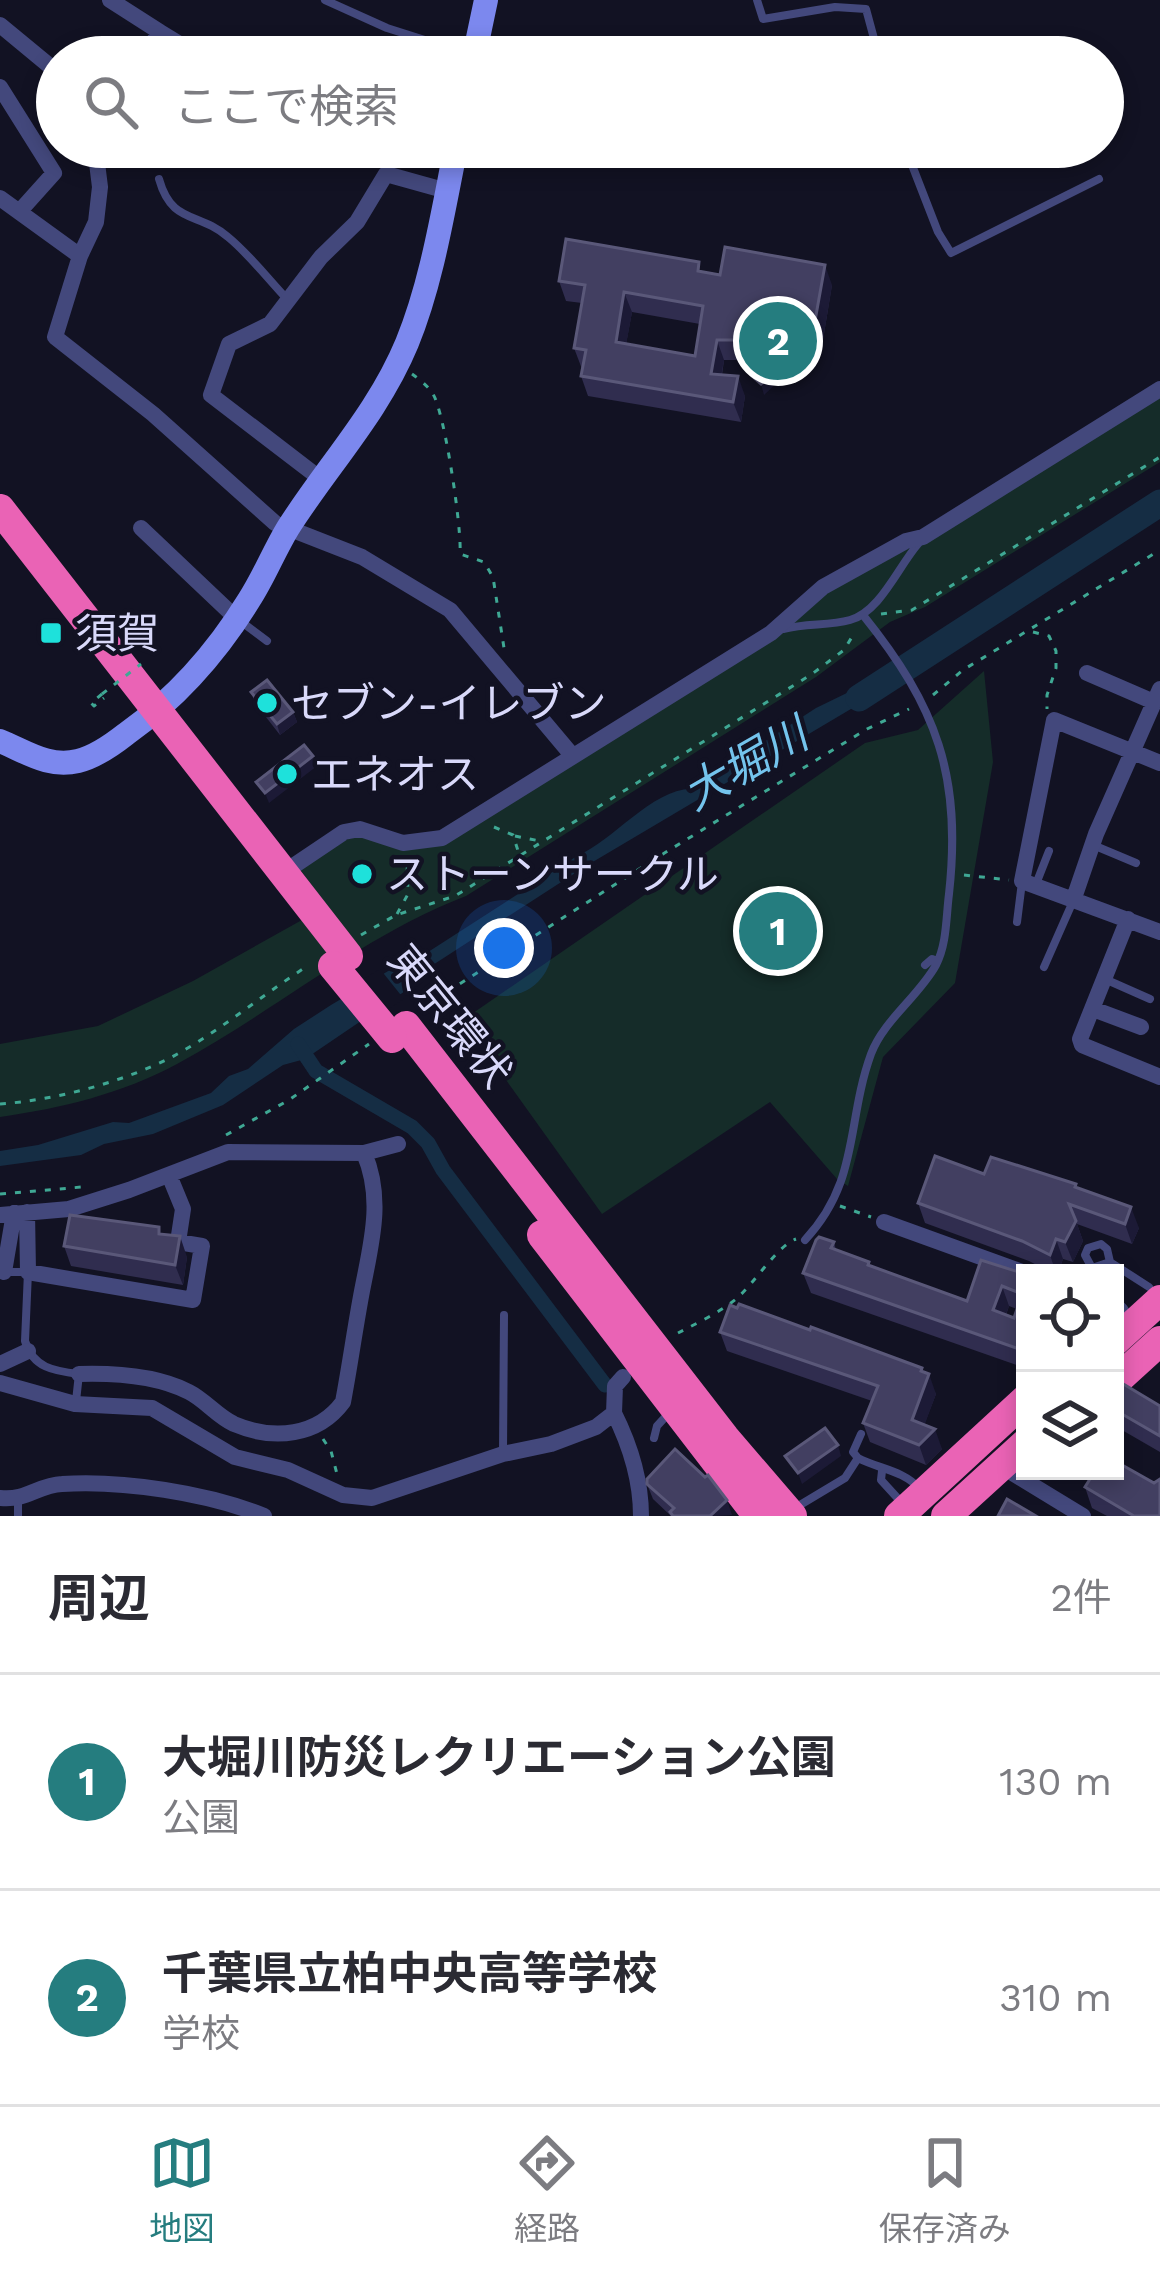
<!DOCTYPE html>
<html lang="ja">
<meta charset="utf-8">
<style>
:root{--surface:#fff;--page:#f2f2f3;--text:#2b2b33;--muted:#7c7c81;--line:#e1e1e2;--accent:#257d7f}
body{margin:0;font-family:"Work Sans","Noto Sans JP",sans-serif;background:var(--page);color:var(--text)}
.controls{position:absolute;right:36px;bottom:36px;display:grid;overflow:hidden;border-radius:0px;box-shadow:0 6px 18px #0003}
.controls button{width:108px;height:108px;display:grid;place-items:center;padding:0;border:0;border-bottom:3px solid var(--line);background:var(--surface);color:var(--text);font:60px sans-serif}
.you{position:absolute;left:504px;top:948px;width:42px;height:42px;margin:-30px;border:9px solid #fff;border-radius:50%;background:#1a73e8;box-shadow:0 0 0 18px #1a73e833}
.badge{display:grid;place-items:center;width:78px;height:78px;border-radius:50%;background:var(--accent);color:#fff;font-size:39px;font-weight:700}
.pin{position:absolute;translate:-50% -50%;border:6px solid #fff;box-shadow:0 3px 12px #0006}
.list{margin:0;padding:0;list-style:none}
h2{display:flex;justify-content:space-between;align-items:center;height:156px;margin:0;padding:0 48px;font-size:51px}
h2 small{font-size:39px;font-weight:400;color:var(--muted)}
.list li{display:grid;grid-template-columns:78px 1fr auto;gap:36px;align-items:center;box-sizing:border-box;height:216px;padding:0 48px;border-top:3px solid var(--line)}
.list b{display:block;font-size:45px;white-space:nowrap}
.list p{margin:0;font-size:39px;white-space:nowrap;color:var(--muted)}
.list em{font-size:39px;font-style:normal;color:var(--muted)}
.icon{flex:none;width:66px;height:66px;fill:none;stroke:currentColor;stroke-width:2;stroke-linecap:round;stroke-linejoin:round}
.map{position:relative;flex:none;width:1160px;height:1516px;overflow:hidden}
.search{position:absolute;background:var(--surface);box-shadow:0 6px 18px #0003;left:36px;right:36px;top:36px;height:132px;display:flex;align-items:center;gap:30px;box-sizing:border-box;padding:0 42px;border-radius:66px;color:var(--muted);font-size:45px}
.sheet{height:588px;background:var(--surface)}
nav{display:flex;justify-content:space-around;align-items:center;box-sizing:border-box;height:168px;border-top:3px solid var(--line);background:var(--surface);font-size:33px;color:var(--muted)}
nav a{display:grid;justify-items:center;gap:6px}
nav .on{color:var(--accent)}
.map>svg:first-child{display:block}
.green{fill:#152c29}
.water{fill:#152d44}
.pier{fill:#121223}
.lines{fill:none;stroke-linecap:round;stroke-linejoin:round}
.canal{stroke:#152d44;stroke-width:15}
.river{stroke:#152d44;stroke-width:27}
.path{stroke:#3fa894;stroke-width:3;stroke-dasharray:6 9;stroke-linecap:butt}
.lane{stroke:#43487c;stroke-width:8}
.street{stroke:#43487c;stroke-width:16}
.secondary{stroke:#7c88ee;stroke-width:24}
.highway{stroke:#ea63b5;stroke-width:30}
.path-bridge{stroke:#3fa894;stroke-width:3;stroke-dasharray:6 9;stroke-linecap:butt}
.highway-bridge{stroke:#ea63b5;stroke-width:30}
.wall{fill:#302d4f;fill-rule:evenodd}
.shaded-wall{fill:#1c1a36}
.building{fill:#423f61;stroke:#5a5879;stroke-width:3;fill-rule:evenodd}
.poi-dot{fill:#1ee1db;stroke:#121223;stroke-width:4.5}
.labels{text-anchor:middle;dominant-baseline:central;stroke-width:9;stroke-linejoin:round;paint-order:stroke}
.poi-label{font-size:42px;fill:#d9d9fa;stroke:#121223;text-anchor:start}
.street-label{font-size:42px;fill:#d9d9fa;stroke:#121223}
.water-label{font-size:45px;font-style:italic;fill:#74c4ed;stroke:#121223}
</style>
<div class="map">
<svg width="1160" height="1516" viewBox="0 0 1160 1516">
<rect width="100%" height="100%" fill="#121223"/>
<path class="green" d="M1160 395V462L925 607 890 622 816 677 466 896C362 936 275 1011 177 1064 121 1094 62 1108 0 1117V1044L98 1026 193 981 327 906 299 868C351 833 350 830 411 848L821 595Z
M984 671 993 762 955 983 883 1057 848 1186 837 1179 770 1102 602 1214 463 1020 865 743 918 730Z"/>
<path class="water" d="M886 674 893 684 586 866 422 972 414 985 305 1059 283 1065 223 1105 153 1134 104 1144 81 1155 0 1166V1151L38 1145 113 1122 129 1123 211 1093 229 1076 248 1069 294 1029 331 1005 405 961 425 954 577 856C613 841 653 788 692 789L816 708Z"/>
<path class="pier" d="M380 969 404 999 363 1025 338 994Z"/>
<g class="lines">
<path class="canal" d="M298 1044 316 1071 412 1127 428 1143 443 1170 605 1385"/>
<path class="river" d="M859 698 1160 503"/>
<path class="path" d="M412 374C419 379 428 386 433 394 445 414 462 529 460 554L484 562 493 577 504 648
M881 614 912 610 1160 457
M1033 632 1049 636 1056 651V668L1047 695V709
M102 694 91 703 94 706 104 698
M933 695 963 670 1160 550
M494 827 513 835 520 857
M515 836 540 841
M964 875 1009 880
M397 914 408 894 407 861
M361 935 396 915 455 896 812 674 844 650 855 632
M422 1008 658 857 867 729 909 709
M0 1104C55 1100 120 1083 170 1058 219 1032 262 995 309 965
M226 1135 289 1100 369 1044
M0 1194 82 1187
M840 1206 871 1217
M678 1333C697 1323 719 1313 736 1299 754 1284 777 1246 796 1239
M323 1439 331 1451 337 1474"/>
<path class="lane" d="M325 0 387 28 472 55
M757 0 763 19 835 7 866 9 879 57
M905 147 938 232 951 253 1099 179
M159 179C172 225 198 211 228 237 250 255 268 279 288 300
M243 623 267 641
M784 629C806 623 829 626 850 620 880 612 898 567 918 544
M1093 845 1136 863
M1036 884 1049 851
M1017 922 1022 882
M925 965 932 959 937 961
M1044 967 1074 899
M1107 980 1150 999
M805 1240C860 1181 846 1123 871 1054 883 1021 919 996 936 965 947 944 946 917 949 894 962 776 937 707 863 615
M1110 1262 1092 1268 1085 1255 1088 1248 1101 1244 1107 1249 1110 1262 1149 1287
M6 1272H28L25 1341C33 1368 54 1371 79 1374L76 1401
M654 1438 657 1426 669 1413
M503 1451 504 1315
M858 1458 853 1452 861 1434
M882 1471 881 1480 902 1503
M795 1508 845 1478 858 1458C879 1469 903 1470 920 1489
M18 1516V1500"/>
<path class="street" d="M110 0 160 32 143 57
M0 25 57 72
M160 32 201 57
M0 87 54 173 19 212
M95 147 100 187 96 222 80 256 55 337 153 414 275 523 362 557 450 610 571 754
M0 198 80 256
M322 480 211 395 229 344 270 324 321 257 357 222 386 174 447 191
M141 528 236 618
M1087 673 1154 702
M1160 763 1054 720 1022 881 1160 932
M283 873 344 832 360 829 403 843 442 838 771 633 823 587 906 541 923 537 1160 389
M1074 898 1096 834 1160 689
M1128 919 1080 1039 1082 1045 1160 1077
M1093 1009 1141 1027
M27 1212 28 1272 193 1300 202 1246 178 1242 183 1209 169 1175
M0 1215 69 1209 129 1190 228 1152 364 1153
M884 1222 1025 1273
M4 1272 14 1213
M1115 1305 1121 1311
M0 1364 28 1351
M79 1374C113 1373 158 1376 189 1392 205 1400 217 1416 234 1424 274 1441 318 1436 343 1402 350 1365 355 1328 362 1291 371 1244 384 1199 364 1153L398 1144
M0 1383 75 1404 152 1408 235 1457 288 1470 343 1495 372 1498 503 1454 551 1444 596 1427 614 1413 615 1386 623 1377
M614 1413C630 1445 641 1480 641 1516
M1014 1474 1083 1516
M0 1498C27 1501 38 1485 62 1484 122 1480 208 1493 264 1516"/>
<path class="secondary" d="M474 57 486 0
M0 741C27 752 48 768 78 761 95 757 112 745 126 734 175 699 217 652 249 600 264 577 274 551 288 528 328 465 378 413 407 343 432 282 443 211 456 147"/>
<path class="highway" d="M0 509 348 956
M406 1026 725 1438 792 1516
M542 1235 758 1516
M1115 1341 1160 1300
M1115 1382 1160 1341
M899 1516 1025 1400
M946 1516 1025 1444"/>
<path class="path-bridge" d="M102 694 141 664"/>
<path class="highway-bridge" d="M333 966 392 1038"/>
</g>
<path class="wall" d="M703 272 832 285 821 352 752 340 749 360H724L722 375 745 396 741 422 588 396 581 376 582 369 574 348 582 303 566 301 559 281ZM632 312 700 324 695 356 626 344Z
M251 692 293 712 297 722 280 735 255 703Z
M1078 1188 1139 1228 1132 1244 1077 1224 1083 1241 1073 1262 1063 1259 1058 1273H1052L1029 1261 925 1223 918 1203Z
M162 1234 187 1257 183 1285 71 1266 64 1246Z
M834 1242 836 1250 869 1262 870 1266 967 1301 1025 1274V1368L811 1293 803 1273ZM1009 1306 1017 1309 1014 1318 1006 1315Z
M720 1332 924 1373 936 1394 924 1425 942 1449 926 1465 870 1442 863 1423 872 1401 727 1351Z
M1115 1379 1160 1406V1452L1115 1426Z
M1117 1456 1120 1463 1154 1483 1160 1516H1107L1092 1508 1085 1487Z
M647 1484 732 1515 671 1516 653 1499Z"/>
<path class="shaded-wall" d="M825 265 832 285 821 352 813 332Z
M624 292 632 312 623 362 616 342Z
M745 320 752 340 749 360 742 340Z
M717 340 724 360 718 394 711 374Z
M788 359 792 369 764 395 761 384Z
M738 376 745 396 741 422 733 402Z
M293 712 297 722 280 735 277 724Z
M313 756 317 766 269 803 265 793Z
M1131 1207 1139 1228 1132 1244 1125 1224Z
M1076 1221 1083 1241 1073 1262 1065 1242Z
M180 1236 187 1257 183 1285 175 1265Z
M1056 1239 1063 1259 1058 1273H1056L1050 1255Z
M1002 1286 1009 1306 1000 1330 993 1310Z
M922 1368 927 1380 929 1374 936 1394 919 1440 912 1420Z
M935 1429 942 1449 926 1465 919 1445Z
M838 1445 841 1456 802 1484 798 1473Z
M727 1500 732 1515 710 1516Z"/>
<path class="building" d="M566 239 699 262 698 271 720 275 725 247 825 265 813 332 745 320 742 340H717L711 374 738 376 733 402 581 376 586 350 574 348 585 285 559 281ZM624 292 703 306 695 356 616 342Z
M780 350 788 359 761 384 752 376Z
M267 680 293 712 277 724 251 692Z
M304 745 313 756 265 793 256 782Z
M935 1156 984 1174 991 1157 1076 1184 1075 1187 1131 1207 1125 1224 1069 1204 1076 1221 1065 1242 1056 1239 1050 1255 1022 1241 918 1203Z
M70 1215 159 1227V1234L180 1236 175 1265 64 1246Z
M819 1237 834 1242 831 1248 869 1262 868 1265 967 1301 981 1260 1025 1274V1351L803 1273 816 1240ZM1002 1286 1022 1294 1014 1318 993 1310Z
M739 1304 810 1330 811 1327 922 1368 921 1371 929 1374 912 1420 935 1429 919 1445 863 1423 878 1386 720 1332 730 1305 737 1308Z
M1115 1379 1160 1406V1436L1115 1410Z
M825 1428 838 1445 798 1473 785 1456Z
M675 1449 705 1477 708 1475 727 1500 710 1516H673L670 1512 674 1508 647 1484V1479Z
M1115 1461 1154 1483 1160 1479V1516H1134L1085 1487 1095 1471H1115Z
M1007 1499 1036 1516H998Z"/>
<g class="poi-dot">
<rect x="39" y="621" width="24" height="24" rx="6"/>
<circle cx="267" cy="703" r="12"/>
<circle cx="287" cy="774" r="12"/>
<circle cx="362" cy="874" r="12"/>
</g>
<g class="labels">
<g class="poi-label">
<text x="75" y="633">須賀</text>
<text x="291" y="703">セブン-イレブン</text>
<text x="311" y="774">エネオス</text>
<text x="386" y="874">ストーンサークル</text>
</g>
<g class="street-label">
<text transform="translate(450 1016) rotate(51)">東京環状</text>
</g>
<g class="water-label">
<text transform="translate(745 764) rotate(-30)">大堀川</text>
</g>
</g>
</svg>
<div class="controls">
<button><svg class="icon" aria-label="locate" viewBox="0 0 24 24"><circle cx="12" cy="12" r="6"/><path d="M12 2v4M12 18v4M2 12h4M18 12h4"/></svg></button>
<button><svg class="icon" aria-label="layers" viewBox="0 0 24 24"><path d="M12 4l9 5-9 5-9-5zM3 14l9 5 9-5"/></svg></button>
</div>
<div class="you"></div>
<div class="pin badge" style="left:778px;top:931px">1</div>
<div class="pin badge" style="left:778px;top:341px">2</div>
<div class="search"><svg class="icon" aria-label="search" viewBox="0 0 24 24"><circle cx="10" cy="10" r="6"/><path d="M15 15l6 6"/></svg>ここで検索</div>
</div>
<section class="sheet">
<h2>周辺<small>2件</small></h2>
<ul class="list">
<li><span class="badge">1</span><div><b>大堀川防災レクリエーション公園</b><p>公園</p></div><em>130 m</em></li>
<li><span class="badge">2</span><div><b>千葉県立柏中央高等学校</b><p>学校</p></div><em>310 m</em></li>
</ul>
</section>
<nav>
<a class="on"><svg class="icon" aria-label="map" viewBox="0 0 24 24"><path d="M3 6l6-2 6 2 6-2v14l-6 2-6-2-6 2zM9 4v14M15 6v14"/></svg>地図</a>
<a><svg class="icon" aria-label="directions" viewBox="0 0 24 24"><path d="M12 3l9 9-9 9-9-9zM9 14v-3h6M13 9l2 2-2 2"/></svg>経路</a>
<a><svg class="icon" aria-label="saved" viewBox="0 0 24 24"><path d="M7 4h10v16l-5-4-5 4z"/></svg>保存済み</a>
</nav>
